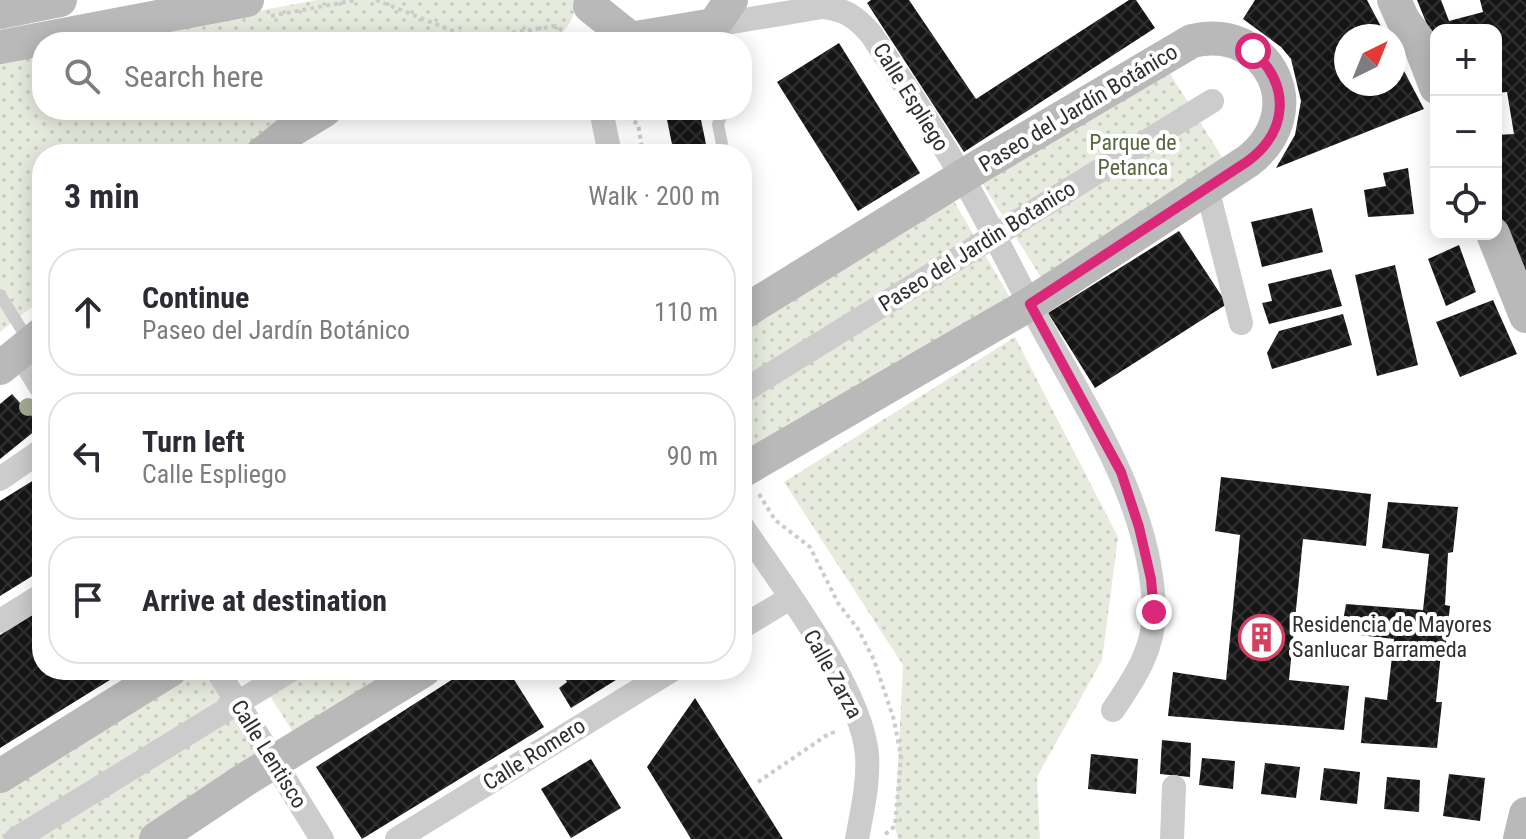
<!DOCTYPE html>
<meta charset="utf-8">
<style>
:root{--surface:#fff;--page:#f7f7f7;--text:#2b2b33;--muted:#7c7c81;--line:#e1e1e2}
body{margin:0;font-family:"Roboto Condensed",sans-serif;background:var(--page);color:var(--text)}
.controls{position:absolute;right:24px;top:24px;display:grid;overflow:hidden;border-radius:16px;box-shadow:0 4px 20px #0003}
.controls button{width:72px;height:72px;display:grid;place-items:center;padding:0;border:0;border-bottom:2px solid var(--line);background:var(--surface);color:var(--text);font:40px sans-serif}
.compass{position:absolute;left:1334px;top:24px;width:72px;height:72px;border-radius:50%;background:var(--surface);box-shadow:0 4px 20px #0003;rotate:43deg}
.stop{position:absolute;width:24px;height:24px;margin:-18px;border:6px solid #db2777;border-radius:50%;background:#fff}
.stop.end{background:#db2777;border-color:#fff;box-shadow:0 2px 8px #0008}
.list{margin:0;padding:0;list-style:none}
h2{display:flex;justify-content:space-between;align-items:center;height:104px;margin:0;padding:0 32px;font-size:34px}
h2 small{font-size:26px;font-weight:400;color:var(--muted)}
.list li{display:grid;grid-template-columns:52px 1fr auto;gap:24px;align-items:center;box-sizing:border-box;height:128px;margin:0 16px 16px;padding:0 16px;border:2px solid var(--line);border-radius:32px}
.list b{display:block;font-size:30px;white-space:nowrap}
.list p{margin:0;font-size:26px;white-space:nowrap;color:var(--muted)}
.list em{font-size:26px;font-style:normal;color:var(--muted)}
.icon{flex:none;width:44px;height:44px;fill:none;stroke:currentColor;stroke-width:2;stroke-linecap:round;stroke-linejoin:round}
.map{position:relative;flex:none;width:1526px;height:839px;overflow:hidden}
.search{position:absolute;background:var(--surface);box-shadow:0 4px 20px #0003;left:32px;top:32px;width:720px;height:88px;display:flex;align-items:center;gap:20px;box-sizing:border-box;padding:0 28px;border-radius:32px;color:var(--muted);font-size:30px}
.panel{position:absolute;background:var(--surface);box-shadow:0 4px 20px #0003;left:32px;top:144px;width:720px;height:536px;border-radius:32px}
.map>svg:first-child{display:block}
.park{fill:url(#park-dots)}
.building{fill:url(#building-cross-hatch)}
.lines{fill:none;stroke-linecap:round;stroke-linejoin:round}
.path{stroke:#ccc;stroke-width:4;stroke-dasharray:4 4;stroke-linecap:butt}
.lane{stroke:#ccc;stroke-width:12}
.street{stroke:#ccc;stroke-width:24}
.secondary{stroke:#b9b9b9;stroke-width:34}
.tree{fill:#a3ab96}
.route{stroke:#db2777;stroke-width:10}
.labels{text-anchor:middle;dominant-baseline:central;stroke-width:8;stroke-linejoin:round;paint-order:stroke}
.street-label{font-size:22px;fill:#2f2f2f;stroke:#fff}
.park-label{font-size:22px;fill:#576740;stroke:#fff}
.poi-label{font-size:22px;fill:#2f2f2f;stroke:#fff;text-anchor:start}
</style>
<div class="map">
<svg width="1526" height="839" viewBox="0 0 1526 839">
<defs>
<pattern id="park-dots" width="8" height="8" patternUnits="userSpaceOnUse" patternTransform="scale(2)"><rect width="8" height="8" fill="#e7ebde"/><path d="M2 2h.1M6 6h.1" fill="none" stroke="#c6cabf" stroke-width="1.8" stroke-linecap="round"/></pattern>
<pattern id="building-cross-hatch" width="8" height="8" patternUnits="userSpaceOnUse" patternTransform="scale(2)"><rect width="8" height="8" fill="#161616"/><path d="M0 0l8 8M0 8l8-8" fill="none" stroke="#303030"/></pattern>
</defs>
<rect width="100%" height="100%" fill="#fff"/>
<path class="park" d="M317 0H576C574 21 566 35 545 42H90Z
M42 51V110H300L239 154H42V299L0 332V59Z
M1166 67 1227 165 1042 279 981 181Z
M951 196 1009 296 747 458 742 444V326Z
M1015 337 1118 537 1102 660 1037 777 1040 839H898L895 826 903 665 784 482Z
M170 670H217L275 763 160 839H0V775Z
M254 670H397L294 734Z"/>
<path class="building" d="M871 0H909L976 99 1129 0H1136L1155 28 964 152 867 3Z
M1255 0H1367L1386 36H1346V84H1394V52L1424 109 1276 168 1295 135 1301 101 1291 59 1281 47 1243 19Z
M1417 0H1441L1449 21 1483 12 1480 0H1526V275L1521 276 1496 201V135L1514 134 1507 92 1496 93V30H1436V47Z
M839 43 920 173 858 211 777 82Z
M665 110H699L708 154H674Z
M1408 168 1414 214 1368 217 1364 190 1386 186 1383 173Z
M1312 208 1323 252 1262 267 1251 222Z
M1179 231 1227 304 1095 388 1048 313Z
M1459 245 1476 292 1446 306 1428 259Z
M1395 265 1418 365 1377 376 1355 275Z
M1331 269 1342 306 1269 324 1262 303 1272 301 1268 284Z
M1493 300 1517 354 1460 377 1436 322Z
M1343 314 1352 345 1272 369 1267 353 1279 331Z
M12 394 41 426 0 459V404Z
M42 475V570L0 596V501Z
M1221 477 1371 494 1366 546 1303 539 1289 680 1349 686 1344 730 1168 716 1173 672 1226 680 1240 535 1215 531Z
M1388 502 1458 507 1453 552 1448 553 1445 605 1450 606 1446 644 1442 643 1436 702H1442L1437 748 1361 743 1365 697 1387 700 1394 639 1341 633 1346 604 1423 610 1429 554 1382 548Z
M42 609V670H126L0 748V635Z
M467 670H508L544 727 362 839 316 767Z
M560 670H632L571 708 559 688 567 682Z
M695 698 783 839H691L647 767Z
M1162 740 1191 743 1190 777 1160 774Z
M1091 754 1138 759 1136 794 1088 789Z
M1202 758 1235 761 1233 789 1199 785Z
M591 759 621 808 571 838 541 789Z
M1265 763 1300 767 1296 798 1261 794Z
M1324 768 1360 772 1357 804 1320 800Z
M1449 774 1485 778 1480 821 1443 816Z
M1387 777 1420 780 1419 812 1384 809Z"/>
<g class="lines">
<path class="path" d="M376 0 473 39 555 26 565 32 567 42
M271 16 356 0
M627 117 638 124 643 154
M759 494 775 520 810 547 838 603 858 629 874 660 894 720 901 756 895 826 883 836
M758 782 830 733 837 732"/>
<path class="lane" d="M724 110 718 124 724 154
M542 112 552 110
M0 295 30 343"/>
<path class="street" d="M714 25 822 7C845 9 856 17 871 34 902 81 934 128 962 177 991 226 1015 277 1042 327 1090 415 1152 507 1154 611 1154 650 1134 679 1113 710
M601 110 610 154
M1207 188 1241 323
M19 352 42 389
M742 392 1212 101
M0 479 42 450
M742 526C781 584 860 686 867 754 869 783 862 811 857 839
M0 621 42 595
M742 627 790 598
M217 670 322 839
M16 839 291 670
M397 839 672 670
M1172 839 1174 787"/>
<path class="secondary" d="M1394 0 1403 20 1418 40 1436 87
M590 6 631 39
M0 12 60 0
M612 42 714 25 731 0
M0 47 247 0
M262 154 292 130 325 110
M1493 234 1526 316
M742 313 978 167 1192 41C1270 23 1312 112 1248 161L1030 304 742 471
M0 368 42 334
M0 776 170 670
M156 839 246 779 424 670
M1520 839 1526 814"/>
</g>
<circle class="tree" cx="28" cy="407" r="9"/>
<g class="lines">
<path class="route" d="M1154 612 1151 579 1139 527 1121 472 1030 304 1248 161C1289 130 1290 85 1253 51"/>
</g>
<defs>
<symbol id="building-ring" viewBox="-11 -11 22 22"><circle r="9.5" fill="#fff" stroke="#d6405f" stroke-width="1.5"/><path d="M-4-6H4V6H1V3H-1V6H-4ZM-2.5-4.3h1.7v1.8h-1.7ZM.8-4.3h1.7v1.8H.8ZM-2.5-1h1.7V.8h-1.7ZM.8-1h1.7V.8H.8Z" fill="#d6405f"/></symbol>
</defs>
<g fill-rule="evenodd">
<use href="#building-ring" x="1236" y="612" width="51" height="51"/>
</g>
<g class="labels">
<g class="street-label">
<text transform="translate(911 97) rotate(58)">Calle Espliego</text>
<text transform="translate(1078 108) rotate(-31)">Paseo del Jardín Botánico</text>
<text transform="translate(977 246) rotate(-32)">Paseo del Jardin Botanico</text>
<text transform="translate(833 674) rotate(61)">Calle Zarza</text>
<text transform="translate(269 754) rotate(58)">Calle Lentisco</text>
<text transform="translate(534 754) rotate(-32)">Calle Romero</text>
</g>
<g class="park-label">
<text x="1133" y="142">Parque de<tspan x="1133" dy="25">Petanca</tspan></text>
</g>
<g class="poi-label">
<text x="1292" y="624">Residencia de Mayores<tspan x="1292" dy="25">Sanlucar Barrameda</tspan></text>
</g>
</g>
</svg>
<div class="controls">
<button>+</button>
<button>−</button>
<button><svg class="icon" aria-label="locate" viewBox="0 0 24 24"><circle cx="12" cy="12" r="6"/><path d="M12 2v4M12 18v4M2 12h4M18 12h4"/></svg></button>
</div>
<svg class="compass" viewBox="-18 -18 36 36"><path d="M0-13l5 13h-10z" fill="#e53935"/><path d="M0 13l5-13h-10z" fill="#7c7c81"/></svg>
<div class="stop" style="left:1253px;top:51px"></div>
<div class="stop end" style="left:1154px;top:612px"></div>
<div class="search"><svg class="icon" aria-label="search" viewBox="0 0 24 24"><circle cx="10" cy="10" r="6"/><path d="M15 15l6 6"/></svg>Search here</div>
<section class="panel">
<h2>3 min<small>Walk · 200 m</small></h2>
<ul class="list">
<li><svg class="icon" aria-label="ahead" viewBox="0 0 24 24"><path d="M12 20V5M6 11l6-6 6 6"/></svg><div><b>Continue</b><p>Paseo del Jardín Botánico</p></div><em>110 m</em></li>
<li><svg class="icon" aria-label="left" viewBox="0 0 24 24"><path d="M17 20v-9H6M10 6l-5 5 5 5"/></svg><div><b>Turn left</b><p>Calle Espliego</p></div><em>90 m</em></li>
<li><svg class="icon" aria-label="arrive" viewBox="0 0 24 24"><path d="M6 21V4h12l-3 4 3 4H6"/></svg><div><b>Arrive at destination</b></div></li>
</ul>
</section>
</div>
